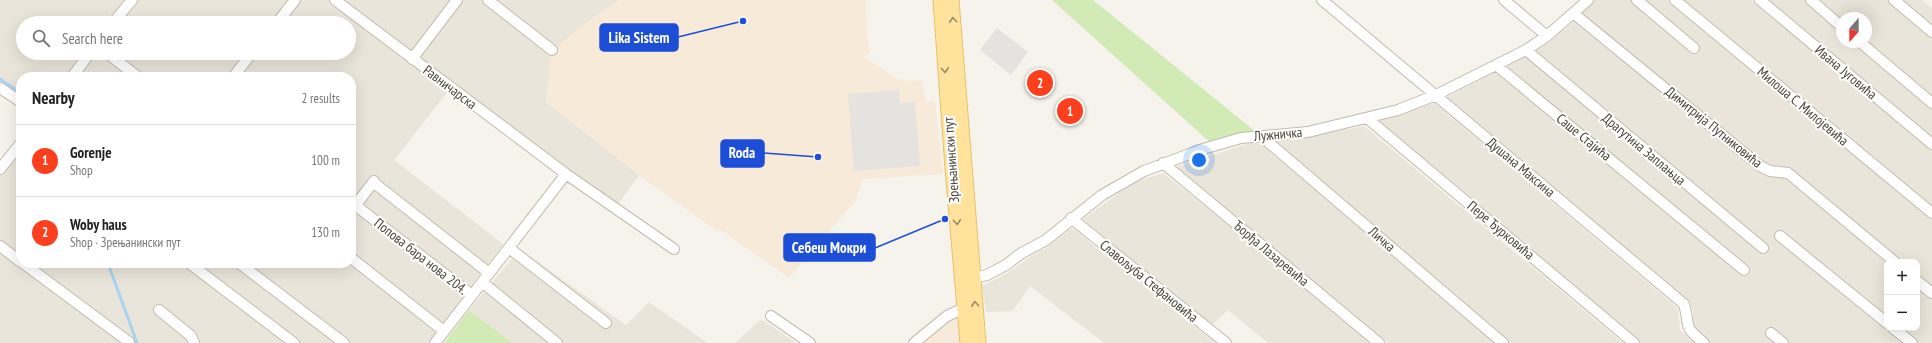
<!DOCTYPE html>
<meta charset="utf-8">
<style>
:root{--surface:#fff;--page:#f6f6f6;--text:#222;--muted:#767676;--line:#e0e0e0;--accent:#fc3f1d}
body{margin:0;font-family:"PT Sans Narrow",sans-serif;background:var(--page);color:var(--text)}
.controls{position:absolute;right:12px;bottom:12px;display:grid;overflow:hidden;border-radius:8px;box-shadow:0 4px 16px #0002}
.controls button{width:36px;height:36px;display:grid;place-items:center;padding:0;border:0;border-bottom:1px solid var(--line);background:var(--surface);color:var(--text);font:20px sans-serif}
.compass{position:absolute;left:1836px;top:12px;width:36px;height:36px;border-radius:50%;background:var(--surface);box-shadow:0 4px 16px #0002;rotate:201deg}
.you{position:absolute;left:1199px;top:160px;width:14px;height:14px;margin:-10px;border:3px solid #fff;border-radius:50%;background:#1a73e8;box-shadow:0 0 0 6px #1a73e833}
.badge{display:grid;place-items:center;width:26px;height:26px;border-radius:50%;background:var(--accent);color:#fff;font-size:13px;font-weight:700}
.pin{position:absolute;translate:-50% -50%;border:2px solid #fff;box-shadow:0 1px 4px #0006}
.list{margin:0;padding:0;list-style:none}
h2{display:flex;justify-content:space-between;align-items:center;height:52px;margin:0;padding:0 16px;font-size:17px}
h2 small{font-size:13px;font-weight:400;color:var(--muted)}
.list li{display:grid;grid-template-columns:26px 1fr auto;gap:12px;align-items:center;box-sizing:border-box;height:72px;padding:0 16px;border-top:1px solid var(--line)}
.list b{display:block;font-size:15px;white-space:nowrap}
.list p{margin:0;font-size:13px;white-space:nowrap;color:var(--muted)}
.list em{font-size:13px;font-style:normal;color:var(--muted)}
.icon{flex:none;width:22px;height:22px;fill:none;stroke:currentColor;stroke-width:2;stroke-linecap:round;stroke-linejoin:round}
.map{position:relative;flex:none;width:1932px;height:343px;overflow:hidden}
.search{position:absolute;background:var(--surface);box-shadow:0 4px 16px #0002;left:16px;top:16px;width:340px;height:44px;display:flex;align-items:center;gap:10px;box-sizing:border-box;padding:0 14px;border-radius:22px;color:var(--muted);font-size:15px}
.panel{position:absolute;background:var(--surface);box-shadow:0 4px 16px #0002;left:16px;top:72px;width:340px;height:196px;border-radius:16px}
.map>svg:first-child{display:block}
.residential{fill:#eae5da}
.commercial{fill:#f7ead8}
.green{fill:#d2eab5}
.parking{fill:#e5e3e0}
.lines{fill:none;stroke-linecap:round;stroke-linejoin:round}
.stream{stroke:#a9d4f2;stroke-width:3}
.minor-casing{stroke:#c2bbae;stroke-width:12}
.major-casing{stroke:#e6c16a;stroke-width:15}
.minor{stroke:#fff;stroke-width:10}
.major{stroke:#ffe39c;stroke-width:13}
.oneway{stroke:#9c8c66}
.labels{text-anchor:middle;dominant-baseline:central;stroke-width:4;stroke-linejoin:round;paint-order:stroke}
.street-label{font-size:14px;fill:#4b4439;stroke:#fff}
.leader{fill:none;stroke:#1d4ed8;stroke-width:1.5}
.callout-dot{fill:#1d4ed8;stroke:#fff;stroke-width:1.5}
.callout{fill:#1d4ed8;stroke:#1d4ed8;stroke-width:1.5}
.callout-label{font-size:15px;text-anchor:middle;font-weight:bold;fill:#fff}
</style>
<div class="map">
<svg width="1932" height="343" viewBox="0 0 1932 343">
<rect width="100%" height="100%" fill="#f6f3ec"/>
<path class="residential" d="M0 0H128L110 23H23V53H86L67 77H21V108L0 95Z
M136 0H329L449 90 394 160 503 244 428 343H0V175L21 148V263H351V77H75L94 53H349V23H118Z
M340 0H619L579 28 552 52 546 102 639 175 617 206Z
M1594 0H1667L1932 220V287L1917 274V262H1902L1789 167 1771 166 1765 163 1581 12Z
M1683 0H1752L1932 151V206Z
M1768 0H1804L1842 32V42H1854L1932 108V138Z
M1816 0H1887L1932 38V97L1866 42V18H1842V21Z
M1899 0H1922L1932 8V28Z
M1573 22 1762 174 1772 177H1785L1887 262V328H1917V287L1932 300V343H1711L1697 331 1692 325 1693 312 1690 302 1447 97 1522 59 1550 42Z
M1434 103 1678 308 1680 330 1696 343H1640L1378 123 1381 119Z
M1364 126 1623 343H1512L1273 142 1274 138 1322 134Z
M1253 142 1262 145 1498 343H1388L1176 167Z
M1163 173 1376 343H1268L1228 310 1211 326 1083 219 1133 183Z
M1072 228 1215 343H1104L1030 286 1013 311 986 312 982 286 1006 274 1034 254 1048 247Z
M520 249 626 325 649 302 708 343H513L469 310Z
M761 319 797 343H735Z"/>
<path class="commercial" d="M619 0H866L867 39 870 51 865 58 899 80 922 81 926 102H935L943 174 862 179 856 200 789 278 721 230 717 231 639 175 546 102 551 52 579 28Z
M949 317H960L963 343H919Z"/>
<path class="green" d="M1052 0H1093L1261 136 1213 145Z
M469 310 513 343H444Z"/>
<path class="parking" d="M997 28 1028 52 1011 75 980 50Z
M899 90 900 103 915 102 920 166 854 171 848 94Z"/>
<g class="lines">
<path class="stream" d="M0 79 21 93
M108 263 137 343"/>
<defs>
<path id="minor" d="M335 0 566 174 674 249
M488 0 552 50
M1322 0 1684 304C1691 328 1681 324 1704 343
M1504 0 1547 36
M1637 0 1694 48
M1675 0 1932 213
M1760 0 1932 144
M1811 0 1842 27
M1894 0 1932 32
M1573 13 1760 166 1770 171 1788 173 1895 262
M113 23 132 0
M277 23 295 0
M1860 42 1932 103
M1526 50 1763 248
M107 53 138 77
M412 59 457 0
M1496 65 1744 270
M72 77 90 53
M233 77 252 53
M0 88 21 102
M1367 118 1634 343
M1261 136 1503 343
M1163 163 1379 343
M0 169 21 143
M373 182 489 273
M351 202 472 295
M355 206 374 181
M1071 218 1226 343
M1780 236 1887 323
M0 246 21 262
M509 248 606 323
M351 258 444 331
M23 263 129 342
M189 263 294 343
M239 263 344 343
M973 278 987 275 1006 265 1020 254 1046 240 1102 195 1144 171 1203 149 1241 138 1308 132 1398 110 1436 95 1526 50 1547 36 1588 0
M1917 281 1932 293
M482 282 557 343
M159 310 191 336 194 343
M771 316 810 343
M1893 328 1912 343
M1771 333 1783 343
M435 343 566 174
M914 343 947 316 964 308"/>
<path id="major" d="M940 0 952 169 967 343
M952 0 979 343"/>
</defs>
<use href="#minor" class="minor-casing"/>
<use href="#major" class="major-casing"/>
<use href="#minor" class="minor"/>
<use href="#major" class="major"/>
</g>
<defs><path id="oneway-chevron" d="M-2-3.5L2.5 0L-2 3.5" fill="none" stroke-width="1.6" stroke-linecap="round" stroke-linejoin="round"/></defs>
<g class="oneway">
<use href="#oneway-chevron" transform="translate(953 20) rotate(-95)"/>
<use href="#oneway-chevron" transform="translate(945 70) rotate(86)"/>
<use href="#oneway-chevron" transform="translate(957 222) rotate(85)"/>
<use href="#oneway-chevron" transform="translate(975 304) rotate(-95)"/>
</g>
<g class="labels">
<g class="street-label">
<text transform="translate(1846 72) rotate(40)">Ивана Југовића</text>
<text transform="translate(450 87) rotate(37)">Равничарска</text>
<text transform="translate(1803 106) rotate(40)">Милоша С. Милојевића</text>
<text transform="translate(1714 127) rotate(39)">Димитрија Путниковића</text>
<text transform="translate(1278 134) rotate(-5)">Лужничка</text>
<text transform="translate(1584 137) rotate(39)">Саше Стајића</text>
<text transform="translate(1644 149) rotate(40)">Драгутина Заплањца</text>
<text transform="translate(951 160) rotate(-94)">Зрењанински пут</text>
<text transform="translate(1521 167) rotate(40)">Душана Максина</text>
<text transform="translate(1501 230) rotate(40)">Пере Ђурковића</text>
<text transform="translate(1382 239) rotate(41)">Личка</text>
<text transform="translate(1271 253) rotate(40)">Ђорђа Лазаревића</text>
<text transform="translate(421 256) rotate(38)">Попова бара нова 204.</text>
<text transform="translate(1149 281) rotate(39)">Славољуба Стефановића</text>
</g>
</g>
<path class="leader" d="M743 21L678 37M818 157L764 153M945 219L875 248"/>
<g class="callout-dot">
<circle cx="743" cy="21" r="4"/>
<circle cx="818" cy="157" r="4"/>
<circle cx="945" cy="219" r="4"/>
</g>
<g class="callout">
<rect x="600" y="24" width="78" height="27" rx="4"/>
<rect x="721" y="140" width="43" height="27" rx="4"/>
<rect x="784" y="234" width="91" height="27" rx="4"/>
</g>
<g class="callout-label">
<text x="639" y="43">Lika Sistem</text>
<text x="742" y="158">Roda</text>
<text x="829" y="253">Себеш Мокри</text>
</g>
</svg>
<div class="controls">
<button>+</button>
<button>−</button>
</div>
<svg class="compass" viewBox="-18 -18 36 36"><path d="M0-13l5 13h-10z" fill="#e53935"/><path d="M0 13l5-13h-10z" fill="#767676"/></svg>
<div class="you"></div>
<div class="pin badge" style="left:1070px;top:111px">1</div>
<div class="pin badge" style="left:1040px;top:83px">2</div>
<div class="search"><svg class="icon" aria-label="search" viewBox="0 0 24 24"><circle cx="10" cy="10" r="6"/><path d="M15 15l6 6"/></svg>Search here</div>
<section class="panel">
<h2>Nearby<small>2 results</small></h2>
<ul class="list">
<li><span class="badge">1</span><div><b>Gorenje</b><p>Shop</p></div><em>100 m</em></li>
<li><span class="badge">2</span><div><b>Woby haus</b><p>Shop · Зрењанински пут</p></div><em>130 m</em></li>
</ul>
</section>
</div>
